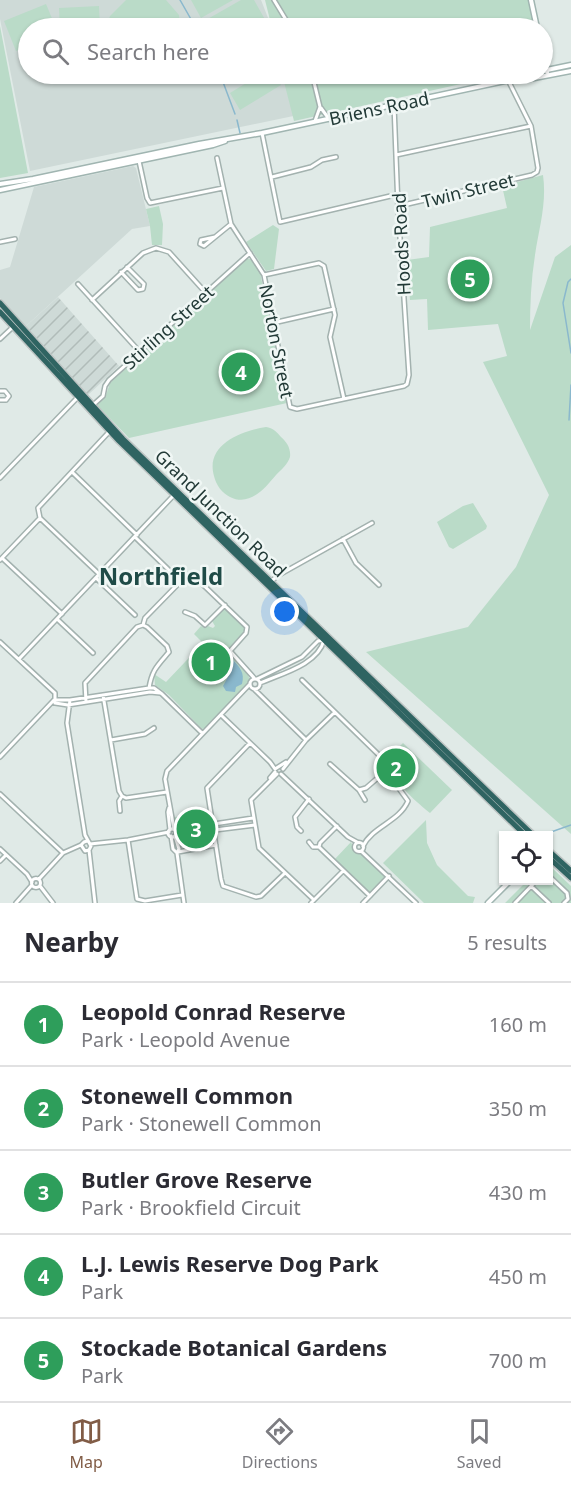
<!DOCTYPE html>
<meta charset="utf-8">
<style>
:root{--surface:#fff;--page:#f2f2f3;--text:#2b2b33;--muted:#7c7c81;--line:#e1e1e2;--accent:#815c46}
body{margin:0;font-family:"Noto Sans",sans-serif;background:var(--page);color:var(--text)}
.controls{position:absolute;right:18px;bottom:18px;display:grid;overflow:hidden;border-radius:0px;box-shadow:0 2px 4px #0004}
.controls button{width:54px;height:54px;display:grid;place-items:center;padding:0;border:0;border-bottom:2px solid var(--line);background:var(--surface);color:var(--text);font:30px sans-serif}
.you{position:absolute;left:285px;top:612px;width:21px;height:21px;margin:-15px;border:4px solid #fff;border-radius:50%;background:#1a73e8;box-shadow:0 0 0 9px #1a73e833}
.badge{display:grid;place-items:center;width:39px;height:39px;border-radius:50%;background:var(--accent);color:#fff;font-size:20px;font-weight:700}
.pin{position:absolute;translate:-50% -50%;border:3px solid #fff;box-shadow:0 2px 6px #0006}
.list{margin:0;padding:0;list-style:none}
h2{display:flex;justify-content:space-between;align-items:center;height:78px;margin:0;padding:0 24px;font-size:26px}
h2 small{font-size:20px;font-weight:400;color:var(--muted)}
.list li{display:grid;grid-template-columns:39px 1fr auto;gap:18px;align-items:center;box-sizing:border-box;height:84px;padding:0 24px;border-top:2px solid var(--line)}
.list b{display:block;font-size:22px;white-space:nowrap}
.list p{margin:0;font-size:20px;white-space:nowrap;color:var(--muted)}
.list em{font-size:20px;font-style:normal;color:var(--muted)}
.icon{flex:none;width:33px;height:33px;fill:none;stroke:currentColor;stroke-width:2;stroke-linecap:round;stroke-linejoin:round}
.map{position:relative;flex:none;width:571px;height:903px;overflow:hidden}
.search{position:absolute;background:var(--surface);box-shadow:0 2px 4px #0004;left:18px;right:18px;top:18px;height:66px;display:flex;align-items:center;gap:15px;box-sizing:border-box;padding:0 21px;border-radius:33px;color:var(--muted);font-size:22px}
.sheet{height:498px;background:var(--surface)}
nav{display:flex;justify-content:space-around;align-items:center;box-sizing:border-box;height:84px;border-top:2px solid var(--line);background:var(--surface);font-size:16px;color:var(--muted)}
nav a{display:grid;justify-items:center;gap:3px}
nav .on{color:var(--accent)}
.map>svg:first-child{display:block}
.built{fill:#cedad7}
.industrial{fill:url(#industrial-furrows)}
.green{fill:#badbc8}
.water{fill:#8ab8cd}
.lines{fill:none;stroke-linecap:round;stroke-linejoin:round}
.stream{stroke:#8ab8cd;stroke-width:1.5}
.street-casing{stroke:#a3b2af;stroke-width:6}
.secondary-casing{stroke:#a0b5b1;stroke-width:7}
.highway-casing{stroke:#bdc4c3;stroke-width:8}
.street{stroke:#fff;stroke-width:3}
.secondary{stroke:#fff;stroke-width:4}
.highway{stroke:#2f6462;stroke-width:5}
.labels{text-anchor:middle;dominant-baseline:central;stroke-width:5;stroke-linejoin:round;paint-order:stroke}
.street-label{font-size:18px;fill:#223a37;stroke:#f0f7f5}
.district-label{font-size:24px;font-weight:bold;fill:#1f4b47;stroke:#f0f7f5}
</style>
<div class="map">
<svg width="571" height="903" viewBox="0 0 571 903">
<defs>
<pattern id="industrial-furrows" width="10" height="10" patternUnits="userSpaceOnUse" patternTransform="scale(1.5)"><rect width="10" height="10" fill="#cedad7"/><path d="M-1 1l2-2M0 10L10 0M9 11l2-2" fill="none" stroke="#b1bcb9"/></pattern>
</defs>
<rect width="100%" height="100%" fill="#e0eae7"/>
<path class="built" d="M0 0H261L272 28H28V74H288L303 114 30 171 0 19Z
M133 166 136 168 150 226 132 229 26 326 0 298V270L10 267 34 187Z"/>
<path class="industrial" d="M58 297 119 366 88 395 26 326Z"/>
<path class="green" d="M126 0H166L179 15 180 28H106L110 16Z
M191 0H233L201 18Z
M241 0H254L267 23 257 28H208L204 21Z
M265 0H531L537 28H272Z
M46 4 56 28H28V46L16 51 4 21Z
M99 6 100 28H60L59 8Z
M0 26 28 173 0 178Z
M261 74H274L281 85 240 110 230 93Z
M282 74H506L294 121Z
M543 175C547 203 539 228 535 255 531 280 530 305 530 330L555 257 571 245V834L366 652 468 627 516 567 549 495 483 362 507 356 498 324 428 330 427 299 410 300 407 260 429 257 430 227 507 208 502 186Z
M159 206 163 224 162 245H152L150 226 146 209Z
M273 225 279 229 274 269 266 271 246 242Z
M247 259H251L260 272 262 282 287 403 129 438 97 405 105 398 110 383Z
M266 427C273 428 277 432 281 437 287 442 291 449 290 457 288 464 281 470 276 475 265 488 250 507 230 497 222 493 216 485 214 476 205 445 241 431 266 427Z
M473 503 487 526 486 529 453 549 449 547 437 522 463 506Z
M224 609H227L245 627C244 637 231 641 229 652L246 670 250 680 247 686 207 727 202 729 169 695 155 685 154 674 166 682 203 643 194 634 201 626 204 628 208 626 213 628 215 626 212 621Z
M403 743 452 790 430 813C409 796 397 784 386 760Z
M210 811 213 843 182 847 177 838 180 830 175 824V817Z
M426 820 427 843 437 865 468 896 475 897 473 903H424L383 863Z
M351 842 355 851 362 853 385 876 371 893H368L334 860Z
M549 865 571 886V903H505L527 881 548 880Z"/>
<path class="water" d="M232 659C240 667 245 673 242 684L236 687 235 692 226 691 223 686 229 675 223 666Z"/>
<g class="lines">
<path class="stream" d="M180 0 196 28
M220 74 235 114
M237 120 240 133
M571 279 568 282 563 303 571 353
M569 420 571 385
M551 832 571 825"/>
<defs>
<path id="street" d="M274 0 291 28
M312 74 320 107 315 121
M321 108 329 119
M262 133 280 222 399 194
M396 155 531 126
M217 158 231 224 264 275 290 407 297 409 404 386 407 384 409 375 398 207 394 105
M139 161 147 198 150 203 223 188
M272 177 311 167 322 160 336 157
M399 206 532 175 537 172 538 168 531 126 508 80
M215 237 201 240 200 244 204 246 231 224
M0 242 15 239
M121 272 138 290 143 289 144 284 127 267
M264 275 319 263 324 266 335 315 330 337 344 399
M78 284 140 352
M92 300 143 253 156 248 169 252 206 293
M273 323 334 309
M0 339 14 326
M0 391H5L9 396 6 400H0
M93 405 103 396 105 386 109 380 250 253
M72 472 137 535
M0 478 78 397
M40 518 99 574
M135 537 173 574
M343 539 356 563 379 585
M2 558 62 614
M0 560 40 518 38 508 109 432
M96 578 135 615
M270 582 279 575 372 523
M185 612 195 616 205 625 225 605
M57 619 93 653
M143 625 147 627 167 646 169 652C157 666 152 670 149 688
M0 642 55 693V700
M19 659 174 495
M250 684a5 5 0 1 1 10 0a5 5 0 1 1-10 0Z
M257 679 302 657 318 641 324 640
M302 680 384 760 395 783 408 801C399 822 373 826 363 846
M260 683C280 674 318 665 324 640
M254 689 306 740
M103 695 119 791 122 796 126 798 167 792
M70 700 67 723 85 835 91 846 89 850 85 851 81 845 84 842 87 841
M86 702 85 683 137 627 143 625 145 618 187 575 190 574 197 579 247 627 246 633 230 651 255 679
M55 703 68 705 150 692 160 693
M221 715 270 762 275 769
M111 740 145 734 154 728
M250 743 207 788 221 879 223 886 256 897 261 896 285 873
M0 757 54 700H70L149 688H154L162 694 202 733
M330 764 359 790 366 788 388 769
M275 769 286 762
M283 769 306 740 335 712
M277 774 251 800 259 848 314 900
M281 774 348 837 357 842
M270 778 275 772
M359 790 365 800
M0 794 63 853
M169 808 168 812 170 830
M120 811 119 801 122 796
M214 824 253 818
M337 826 320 843 319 847 370 896
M174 829 165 779 167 771 250 684
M168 833a4 4 0 1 1 8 0a4 4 0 1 1-8 0Z
M215 830 255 825
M301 831 297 827 295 817 309 799
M171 836 173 849 177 853
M175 836 179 849 177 853 184 903
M128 840 137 899 145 901 182 895
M309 842 313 847H319
M354.5 847a4.5 4.5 0 1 1 9 0a4.5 4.5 0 1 1-9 0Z
M90 844 128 840 169 832
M0 849 27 874 32 882
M89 850 95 903
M361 851 416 903
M178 852 216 845
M0 861 6 855
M548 875 567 893 568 899 564 903
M31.5 883a4.5 4.5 0 1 1 9 0a4.5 4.5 0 1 1-9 0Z
M39 879 63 853 81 845
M40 886 53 903
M531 886 549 903
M16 903 32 885
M311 903 343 871
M363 903 389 876
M515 903 537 880"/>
<path id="secondary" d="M531 0 537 28
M542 49 547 72
M542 61H543
M542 71 571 65
M525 77 529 79 571 71
M0 184 33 179 199 144 262 133 524 77 532 74
M0 190 213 145 225 141
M488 903 511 880"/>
<path id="highway" d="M0 303 123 439 534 836
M0 312 119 441 526 836
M548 850 571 871
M548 857 571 878"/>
</defs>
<use href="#street" class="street-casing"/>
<use href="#secondary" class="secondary-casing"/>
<use href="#highway" class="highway-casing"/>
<use href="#street" class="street"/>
<use href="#secondary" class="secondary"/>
<use href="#highway" class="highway"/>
</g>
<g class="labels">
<g class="street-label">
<text transform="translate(379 108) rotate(-12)">Briens Road</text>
<text transform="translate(468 190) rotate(-14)">Twin Street</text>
<text transform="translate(401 244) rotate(-93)">Hoods Road</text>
<text transform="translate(168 327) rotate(-42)">Stirling Street</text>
<text transform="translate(277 341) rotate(79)">Norton Street</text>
<text transform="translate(221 513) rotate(44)">Grand Junction Road</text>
</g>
<g class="district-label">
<text x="161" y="575">Northfield</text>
</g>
</g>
</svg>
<div class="controls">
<button><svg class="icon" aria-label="locate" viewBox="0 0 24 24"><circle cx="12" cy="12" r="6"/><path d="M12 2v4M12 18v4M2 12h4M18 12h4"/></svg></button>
</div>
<div class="you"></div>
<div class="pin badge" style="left:211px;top:662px;background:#2e9e5b">1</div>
<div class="pin badge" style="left:396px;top:768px;background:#2e9e5b">2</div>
<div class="pin badge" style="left:196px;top:829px;background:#2e9e5b">3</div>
<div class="pin badge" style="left:241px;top:372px;background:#2e9e5b">4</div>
<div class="pin badge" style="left:470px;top:279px;background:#2e9e5b">5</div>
<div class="search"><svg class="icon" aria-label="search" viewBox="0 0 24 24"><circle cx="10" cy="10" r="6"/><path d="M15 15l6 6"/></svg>Search here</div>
</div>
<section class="sheet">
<h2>Nearby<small>5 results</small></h2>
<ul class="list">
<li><span class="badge" style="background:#2e9e5b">1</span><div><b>Leopold Conrad Reserve</b><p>Park · Leopold Avenue</p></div><em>160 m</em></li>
<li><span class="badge" style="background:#2e9e5b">2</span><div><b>Stonewell Common</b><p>Park · Stonewell Common</p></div><em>350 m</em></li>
<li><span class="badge" style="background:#2e9e5b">3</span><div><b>Butler Grove Reserve</b><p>Park · Brookfield Circuit</p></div><em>430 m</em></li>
<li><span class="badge" style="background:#2e9e5b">4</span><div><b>L.J. Lewis Reserve Dog Park</b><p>Park</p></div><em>450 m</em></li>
<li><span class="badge" style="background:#2e9e5b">5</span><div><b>Stockade Botanical Gardens</b><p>Park</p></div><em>700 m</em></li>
</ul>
</section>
<nav>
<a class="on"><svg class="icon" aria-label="map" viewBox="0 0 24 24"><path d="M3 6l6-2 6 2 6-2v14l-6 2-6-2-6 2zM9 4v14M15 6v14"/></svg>Map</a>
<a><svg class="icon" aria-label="directions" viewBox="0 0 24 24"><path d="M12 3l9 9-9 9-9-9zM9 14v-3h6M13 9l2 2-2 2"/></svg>Directions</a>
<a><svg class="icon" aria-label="saved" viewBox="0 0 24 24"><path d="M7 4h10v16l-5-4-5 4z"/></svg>Saved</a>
</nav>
